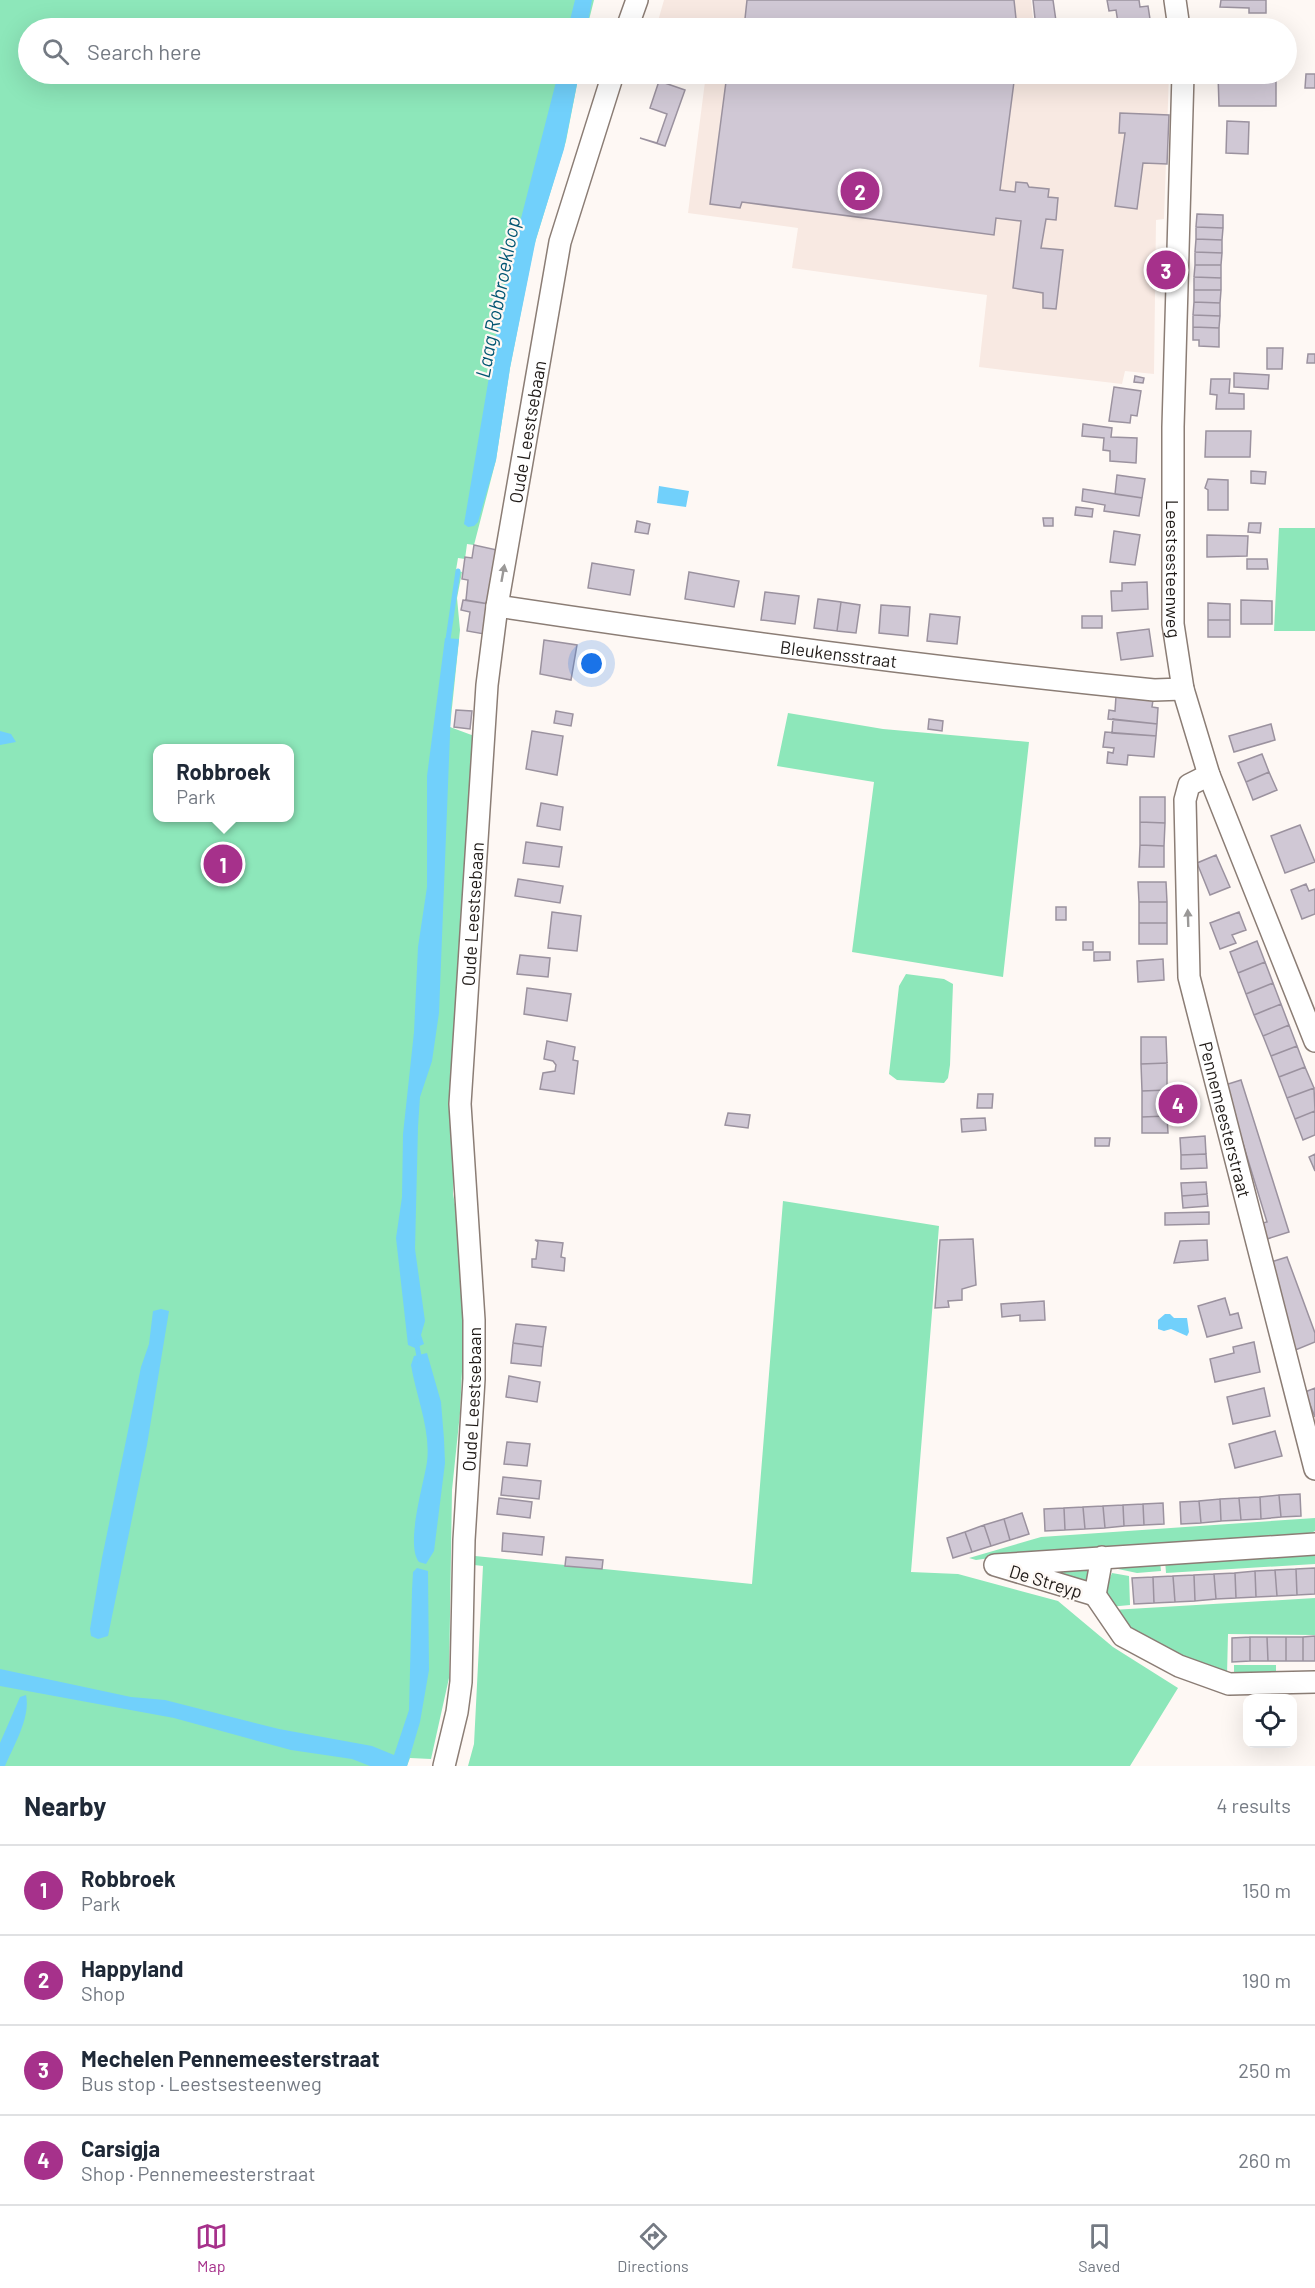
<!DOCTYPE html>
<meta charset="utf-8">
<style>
:root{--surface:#fff;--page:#f2f2f3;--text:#1f2937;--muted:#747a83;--line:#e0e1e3;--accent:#a6318b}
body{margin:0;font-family:Barlow,sans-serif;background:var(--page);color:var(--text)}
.controls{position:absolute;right:18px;bottom:18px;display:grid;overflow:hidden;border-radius:12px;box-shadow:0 6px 24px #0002}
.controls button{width:54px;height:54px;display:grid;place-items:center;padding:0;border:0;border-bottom:2px solid var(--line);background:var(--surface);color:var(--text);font:30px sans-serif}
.you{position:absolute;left:592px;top:664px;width:21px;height:21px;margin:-15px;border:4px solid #fff;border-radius:50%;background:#1a73e8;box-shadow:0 0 0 9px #1a73e833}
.badge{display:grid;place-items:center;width:39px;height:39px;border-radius:50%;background:var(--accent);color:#fff;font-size:20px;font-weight:700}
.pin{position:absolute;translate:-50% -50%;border:3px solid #fff;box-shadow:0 2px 6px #0006}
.popup{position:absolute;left:153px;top:744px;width:141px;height:78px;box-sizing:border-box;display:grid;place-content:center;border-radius:12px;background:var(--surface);filter:drop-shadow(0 2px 4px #0005);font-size:20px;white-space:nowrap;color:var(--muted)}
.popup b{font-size:22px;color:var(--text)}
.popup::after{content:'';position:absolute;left:50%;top:100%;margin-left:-12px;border:12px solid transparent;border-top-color:var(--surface)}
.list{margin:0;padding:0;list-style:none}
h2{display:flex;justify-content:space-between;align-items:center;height:78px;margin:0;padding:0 24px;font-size:26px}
h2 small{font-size:20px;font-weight:400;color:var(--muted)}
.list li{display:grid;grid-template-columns:39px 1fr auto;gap:18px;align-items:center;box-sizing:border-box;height:90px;padding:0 24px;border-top:2px solid var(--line)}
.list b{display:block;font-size:22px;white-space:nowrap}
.list p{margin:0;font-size:20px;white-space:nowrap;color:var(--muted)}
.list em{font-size:20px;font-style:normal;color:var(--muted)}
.icon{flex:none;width:33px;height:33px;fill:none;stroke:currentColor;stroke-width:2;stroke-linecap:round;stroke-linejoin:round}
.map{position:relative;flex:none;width:1315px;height:1766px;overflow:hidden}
.search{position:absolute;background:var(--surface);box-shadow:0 6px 24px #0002;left:18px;right:18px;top:18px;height:66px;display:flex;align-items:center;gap:15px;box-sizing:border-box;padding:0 21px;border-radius:33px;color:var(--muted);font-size:22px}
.sheet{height:438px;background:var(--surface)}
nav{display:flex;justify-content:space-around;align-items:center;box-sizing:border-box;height:84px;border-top:2px solid var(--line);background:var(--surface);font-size:16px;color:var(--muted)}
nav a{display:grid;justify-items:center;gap:3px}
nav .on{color:var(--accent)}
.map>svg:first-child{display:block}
.built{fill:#f8e9e2}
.green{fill:#8de7ba;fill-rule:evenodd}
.water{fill:#71d0fb}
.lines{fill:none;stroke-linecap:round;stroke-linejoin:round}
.stream{stroke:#71d0fb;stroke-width:5}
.building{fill:#d0c8d5;stroke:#9b929f;stroke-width:1.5}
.minor-casing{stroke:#8b7d75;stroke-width:24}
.minor{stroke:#fff;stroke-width:21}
.oneway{fill:#9a9897}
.labels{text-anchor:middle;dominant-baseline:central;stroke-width:4.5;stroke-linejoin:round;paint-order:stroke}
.street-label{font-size:18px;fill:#1f1a17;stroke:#fef8f4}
.water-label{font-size:20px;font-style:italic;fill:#015572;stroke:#fef8f4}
</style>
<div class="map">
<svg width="1315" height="1766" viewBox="0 0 1315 1766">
<rect width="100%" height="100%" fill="#fef8f4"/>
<path class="built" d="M664 0H1031L1034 28H656Z
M706 74H1169L1164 219 1156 220 1154 374 1125 371 1122 384 979 367 987 295 792 268 798 228 688 213Z"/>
<path class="green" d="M0 0H594L587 28H28V74H579L566 141 534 246 510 368 496 460 474 545 467 544 465 559 458 558 456 570 462 572 457 598 460 630 450 727 477 737 458 1044 453 1194 457 1215 464 1330 460 1413 452 1490 449 1678 431 1759 410 1758 407 1766H0ZM157 748H289V818H157Z
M1279 528H1315V631H1274Z
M788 713 883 729 1029 742 1003 977 852 952 874 782 777 766Z
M906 974 944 979 953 984 950 1065 948 1078 944 1083 897 1080 889 1074 899 986Z
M783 1201 939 1226 911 1572 958 1574 1058 1601 1113 1647 1178 1688 1130 1766H468L474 1744 483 1566 474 1565 475 1556 752 1584Z
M1315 1518V1531L1309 1534 1039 1551 976 1560 969 1558 1041 1537Z
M1315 1551V1564L1166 1573 1165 1560Z
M1160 1561 1161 1571 1137 1573 1118 1569 1128 1564Z
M1089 1567 1090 1583 1039 1571Z
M1112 1573 1129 1576 1130 1605 1109 1607 1106 1587Z
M1315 1598V1635L1228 1634 1227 1675C1181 1662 1144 1647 1112 1610Z
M1234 1665H1276V1672H1234Z"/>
<path class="water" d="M575 0H592L587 28H568Z
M558 74H579L564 149 536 239 510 368 496 460 478 522 474 526 468 527 464 524 506 277Z
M659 486 689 491 686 507 657 503Z
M445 638 459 639 451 709 439 1013 432 1061 420 1097 418 1127 415 1249 425 1321 421 1335 424 1344 415 1348 408 1345 396 1238 402 1197 403 1134 414 1032 418 947 427 887V776Z
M0 731 11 734 16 742 0 745Z
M161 1309 169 1311 147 1445 108 1636 98 1639 91 1636 90 1629 102 1558 141 1367 149 1344 153 1311Z
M1165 1314H1170L1174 1318H1187L1189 1332 1187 1336 1171 1329 1164 1331 1158 1329V1320Z
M427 1353 441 1402 444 1439 445 1463 434 1551 426 1564 419 1562C405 1545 424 1483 427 1462 431 1430 416 1396 411 1365L414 1356Z
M417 1568 428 1571 429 1670 420 1722 407 1766H370L352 1759 291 1750 174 1718 0 1686V1669L131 1697 165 1700 279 1729 372 1746 394 1755 409 1710 412 1590 413 1572Z
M26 1695C31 1717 13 1747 5 1766H0V1743L20 1697Z"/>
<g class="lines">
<path class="stream" d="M447 646 458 571
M416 1341 420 1361"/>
</g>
<path class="building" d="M747 0H1014L1017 28H744Z
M1033 0H1053L1057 28H1036Z
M1107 0H1139L1140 7 1148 6 1150 19 1118 23 1116 10 1109 11Z
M1221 0H1266V13H1249V8L1220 7Z
M727 74H1015L1000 190 1015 192 1016 182 1027 183 1029 187 1049 189 1048 197 1058 198 1056 220 1046 219 1041 248 1063 250 1056 309 1043 308V293L1013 288 1021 221 996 218 994 235 742 202 740 208 710 204Z
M1218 74H1276V106H1219Z
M1306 74H1315V88H1305Z
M659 81 685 90 665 146 640 138 657 143 667 114 650 108Z
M1120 113 1169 115 1167 164 1143 163 1137 209 1115 206 1125 133H1119Z
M1227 121 1249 122 1248 154 1226 153Z
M1197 214 1223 215V228L1196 227Z
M1196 227 1223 228 1222 240 1196 239Z
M1196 239 1222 240V253L1195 252Z
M1195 252 1222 253 1221 265H1195Z
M1195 265H1221V278L1194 277Z
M1194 277 1221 278V290H1194Z
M1194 290H1221L1220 303 1194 302Z
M1194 302 1220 303V316L1193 315Z
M1193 315 1220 316 1219 328 1193 327Z
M1193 327 1219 328V347L1199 346V340H1193Z
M1267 348H1283L1282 369H1267Z
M1308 354H1315V363H1307Z
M1234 373 1269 375 1268 389 1234 387Z
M1135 376 1144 378 1143 383 1134 382Z
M1211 379H1230L1229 393 1244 394V409H1216L1217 395 1210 394Z
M1114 387 1141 391 1137 416 1131 415 1130 423 1109 421Z
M1083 424 1112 428 1111 437 1137 438 1136 463 1110 461V451L1103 450 1104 438 1082 436Z
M1206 431H1251L1250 457H1205Z
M1251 471 1266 472 1265 484 1251 483Z
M1117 475 1145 479 1142 498 1115 494Z
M1208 479 1228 480V510H1208V490L1205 488Z
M1083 489 1142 498 1139 516 1104 511 1105 505 1082 501Z
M1076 507 1093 509 1092 517 1075 515Z
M1043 518H1053V526H1044Z
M637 521 650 524 648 534 635 532Z
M1249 523H1261L1260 533 1248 532Z
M1114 531 1140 535 1135 565 1110 562Z
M1207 535 1248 536 1247 556 1207 557Z
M474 545 497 550 489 604 466 600 468 580 462 579 465 557 472 558Z
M1247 559H1267L1268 569H1247Z
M592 563 634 570 630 595 588 588Z
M689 572 739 581 734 607 685 599Z
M1147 582 1148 609 1112 611 1111 591H1122V583Z
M765 592 799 596 795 624 761 620Z
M818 599 841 602 837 631 814 628Z
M463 600 489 604 484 634 467 631 470 612 461 610Z
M1241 600 1272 601V624H1241Z
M841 602 860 605 856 633 837 631Z
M1208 603 1230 604V620H1208Z
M881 605 910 607 908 636 879 633Z
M930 614 960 617 957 644 927 641Z
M1082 616H1102V628H1082Z
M1208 620H1230V637H1208Z
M1149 629 1153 656 1121 660 1117 633Z
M544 640 577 645 571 680 540 674Z
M1116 696 1153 700 1152 707 1158 708 1157 724 1108 719 1109 710 1115 711Z
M456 710 472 711 470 729 454 727Z
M556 711 573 714 571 726 554 723Z
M929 719 943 721 942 731 928 729Z
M1113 719 1157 724 1156 736 1112 733Z
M1271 724 1275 740 1234 752 1229 736Z
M532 731 563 736 557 775 526 769Z
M1105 732 1156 736 1154 757 1128 755 1127 765 1107 763 1108 752 1113 753 1114 748 1103 747Z
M1262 754 1269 772 1246 782 1238 763Z
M1269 772 1277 790 1253 800 1246 782Z
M1140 797H1165V823L1140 822Z
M541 803 563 807 560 830 537 826Z
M1140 822 1165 823 1164 846 1140 845Z
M1300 825 1315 862 1285 873 1271 836Z
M526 842 562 847 559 867 523 863Z
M1140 845 1164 846V867H1139Z
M1216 855 1230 887 1210 895 1197 863Z
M518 879 563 886 560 903 515 896Z
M1138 882H1166L1167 902H1139Z
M1306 884 1309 891 1315 889V914L1302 919 1291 890Z
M1139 902H1167V923H1139Z
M1056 907H1066V920H1056Z
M552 912 581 916 577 951 548 948Z
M1239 912 1246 930 1232 935 1236 943 1220 949 1210 923Z
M1139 923H1167V944H1139Z
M1257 941 1265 962 1238 973 1230 952Z
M1083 942H1093V950H1083Z
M1094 952H1110V960L1094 961Z
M520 955 550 958 548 977 517 974Z
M1163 959 1164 980 1138 982 1137 961Z
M1265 962 1273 983 1246 994 1238 973Z
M1273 983 1281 1004 1254 1015 1246 994Z
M527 988 571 994 567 1021 524 1014Z
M1281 1004 1289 1025 1263 1036 1254 1015Z
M1289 1025 1297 1046 1271 1056 1263 1036Z
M1141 1037H1166L1167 1063 1141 1064Z
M547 1041 575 1047 573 1060 578 1061 574 1094 540 1089 543 1073 555 1071 556 1065 553 1061 544 1059Z
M1297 1046 1305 1067 1279 1077 1271 1056Z
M1167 1063V1090L1142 1091 1141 1064Z
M1305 1067 1314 1088 1287 1098 1279 1077Z
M1241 1080 1289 1232 1267 1239 1262 1223 1267 1222 1225 1085Z
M1314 1088 1315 1111 1295 1119 1287 1098Z
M1167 1090V1116L1142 1117V1091Z
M978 1094H993L992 1108H977Z
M1315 1111V1135L1303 1140 1295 1119Z
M728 1113 750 1115 748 1128 725 1125Z
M1167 1116 1168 1133H1142V1117Z
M985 1118 986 1130 962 1132 961 1119Z
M1205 1136 1206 1154 1181 1155 1180 1138Z
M1095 1138H1110L1109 1146H1095Z
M1206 1154 1207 1168 1181 1169V1155Z
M1315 1154V1171L1309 1157Z
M1206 1182 1207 1194 1182 1196 1181 1183Z
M1207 1194 1208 1206 1183 1208 1182 1196Z
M1209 1212V1224L1165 1225V1213Z
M973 1239 976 1285 962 1289V1300L948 1301 949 1307 935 1308 940 1240Z
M535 1240 563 1243 561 1257 565 1258 564 1271 532 1267V1259H536L538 1242Z
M1207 1240 1208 1260 1174 1263 1180 1241Z
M1287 1257 1315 1333V1342L1293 1351 1271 1262Z
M1225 1298 1230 1315 1238 1313 1242 1328 1207 1337 1198 1306Z
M1044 1301 1045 1320 1020 1321V1315L1002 1317 1001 1304Z
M516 1324 546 1327 543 1347 513 1343Z
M1254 1342 1260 1372 1215 1382 1210 1359 1234 1353 1233 1347Z
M513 1343 543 1347 541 1366 511 1363Z
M509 1376 540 1382 537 1402 506 1397Z
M1264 1388 1270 1416 1233 1424 1227 1397Z
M1315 1388V1417L1305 1392Z
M1275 1431 1282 1456 1235 1468 1229 1444Z
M507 1442 530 1444 527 1466 504 1464Z
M503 1477 541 1481 539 1499 501 1495Z
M1300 1494 1301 1516 1281 1517 1279 1495Z
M1279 1495 1281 1517 1261 1519 1260 1497Z
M1260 1497 1261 1519 1241 1520 1239 1498Z
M499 1498 532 1502 530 1518 497 1514Z
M1239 1498 1241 1520 1221 1521 1220 1499Z
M1220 1499 1221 1521 1201 1523 1199 1501Z
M1199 1501 1201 1523 1181 1524 1180 1502Z
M1163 1503 1164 1524 1144 1525 1143 1504Z
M1143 1504 1144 1525 1124 1526 1123 1505Z
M1123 1505 1124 1526 1105 1528 1103 1506Z
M1103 1506 1105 1528 1085 1529 1083 1507Z
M1083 1507 1085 1529 1065 1530 1064 1508Z
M1064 1508 1065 1530 1045 1531 1044 1509Z
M1022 1513 1029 1534 1010 1540 1004 1519Z
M1004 1519 1010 1540 991 1546 984 1525Z
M984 1525 991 1546 972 1552 965 1532Z
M965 1532 972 1552 953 1558 947 1538Z
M503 1533 544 1537 542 1555 502 1551Z
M566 1557 603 1560 602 1569 565 1566Z
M1315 1568V1594L1297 1595 1296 1569Z
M1296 1569 1297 1595 1277 1596 1275 1570Z
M1275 1570 1277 1596 1256 1597 1255 1571Z
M1255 1571 1256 1597 1236 1598 1235 1573Z
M1235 1573 1236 1598 1216 1599 1214 1574Z
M1214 1574 1216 1599 1195 1601 1194 1575Z
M1194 1575 1195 1601 1175 1602 1173 1576Z
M1173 1576 1175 1602 1154 1603 1153 1577Z
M1153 1577 1154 1603 1134 1604 1132 1578Z
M1315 1636V1661H1303V1637Z
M1250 1637H1267L1268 1661H1250Z
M1250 1637V1661L1232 1662V1638Z
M1267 1637H1286V1661H1268Z
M1286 1637H1303V1661H1286Z"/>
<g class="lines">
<defs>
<g id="minor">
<path d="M1175 0 1179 28"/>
<path d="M627 28 637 0"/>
<path id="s1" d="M1183 74 1173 427V624L1183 689 1209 775 1315 1041"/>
<path id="s2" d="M497 606C715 639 934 668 1154 690L1183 689"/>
<path id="s3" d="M1209 775 1189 785 1185 800 1189 977 1315 1469"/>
<path d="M1102 1557 1095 1595 995 1565 1315 1544"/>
<path d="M1095 1595 1123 1636 1179 1666 1229 1684 1315 1682"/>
<path id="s4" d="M444 1766 457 1712 461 1682 464 1540 474 1379V1320L460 1104 487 685 497 606 560 242 613 74"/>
</g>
</defs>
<use href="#minor" class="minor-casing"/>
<use href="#minor" class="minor"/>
</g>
<defs><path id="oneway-solid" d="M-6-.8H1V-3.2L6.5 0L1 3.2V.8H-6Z" transform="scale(1.5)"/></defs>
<g class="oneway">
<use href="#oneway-solid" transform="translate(503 573) rotate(-80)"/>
<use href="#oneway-solid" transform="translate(1188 918) rotate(-92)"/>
</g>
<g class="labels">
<g class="street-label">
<text stroke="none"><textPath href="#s4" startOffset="1341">Oude Leestsebaan</textPath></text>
<text stroke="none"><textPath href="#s1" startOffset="495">Leestsesteenweg</textPath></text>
<text stroke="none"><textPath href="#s2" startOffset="345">Bleukensstraat</textPath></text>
<text stroke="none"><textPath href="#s4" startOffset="855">Oude Leestsebaan</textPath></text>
<text stroke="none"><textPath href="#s3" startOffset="362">Pennemeesterstraat</textPath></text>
<text stroke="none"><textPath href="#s4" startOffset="369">Oude Leestsebaan</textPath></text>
<text transform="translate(1046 1581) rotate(17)">De Streyp</text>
</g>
<g class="water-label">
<text transform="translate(497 297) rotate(-79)">Laag Robbroekloop</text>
</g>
</g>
</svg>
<div class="controls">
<button><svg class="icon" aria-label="locate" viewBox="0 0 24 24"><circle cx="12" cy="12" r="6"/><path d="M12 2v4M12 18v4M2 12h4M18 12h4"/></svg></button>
</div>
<div class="you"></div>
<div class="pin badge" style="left:223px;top:864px">1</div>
<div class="popup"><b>Robbroek</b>Park</div>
<div class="pin badge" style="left:860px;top:191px">2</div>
<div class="pin badge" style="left:1166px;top:270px">3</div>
<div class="pin badge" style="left:1178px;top:1104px">4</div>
<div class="search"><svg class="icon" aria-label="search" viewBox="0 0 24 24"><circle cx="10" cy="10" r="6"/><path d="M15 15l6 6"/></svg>Search here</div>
</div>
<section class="sheet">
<h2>Nearby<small>4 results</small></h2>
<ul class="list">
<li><span class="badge">1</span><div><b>Robbroek</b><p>Park</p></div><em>150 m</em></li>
<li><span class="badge">2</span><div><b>Happyland</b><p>Shop</p></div><em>190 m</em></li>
<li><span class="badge">3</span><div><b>Mechelen Pennemeesterstraat</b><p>Bus stop · Leestsesteenweg</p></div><em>250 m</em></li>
<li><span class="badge">4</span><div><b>Carsigja</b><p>Shop · Pennemeesterstraat</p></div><em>260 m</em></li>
</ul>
</section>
<nav>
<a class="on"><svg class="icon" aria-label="map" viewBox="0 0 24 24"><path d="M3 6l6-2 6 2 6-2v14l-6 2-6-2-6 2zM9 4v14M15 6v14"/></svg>Map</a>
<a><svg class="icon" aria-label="directions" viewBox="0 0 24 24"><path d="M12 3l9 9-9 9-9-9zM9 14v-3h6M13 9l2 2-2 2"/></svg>Directions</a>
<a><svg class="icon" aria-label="saved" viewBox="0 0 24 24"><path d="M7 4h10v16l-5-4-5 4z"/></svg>Saved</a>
</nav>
